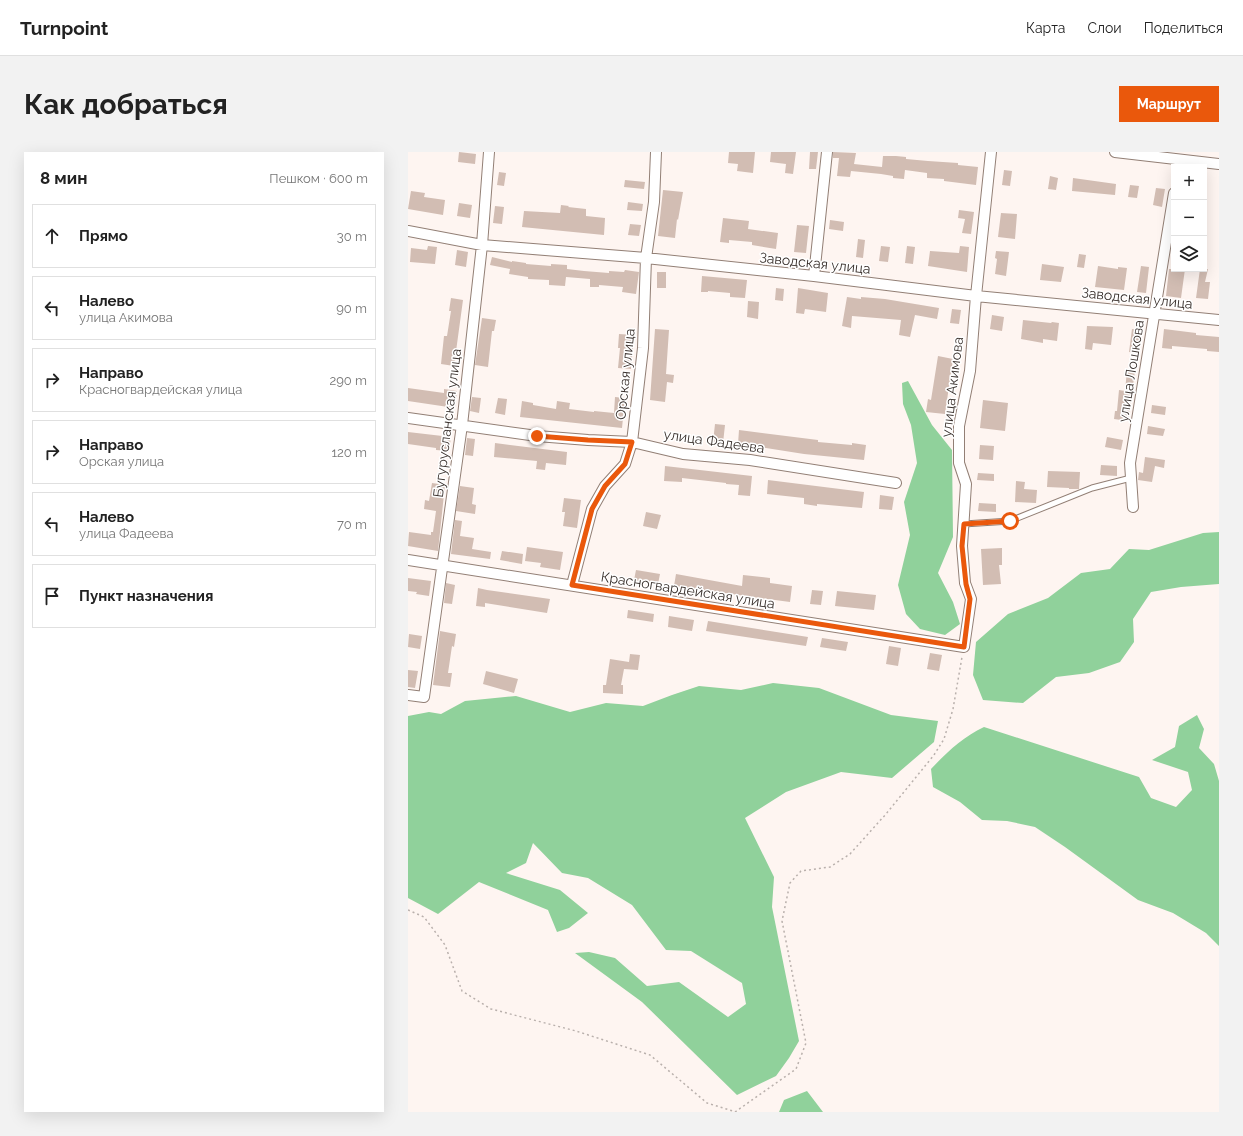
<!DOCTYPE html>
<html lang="ru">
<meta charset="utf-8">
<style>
:root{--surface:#fff;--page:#f2f2f2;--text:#222;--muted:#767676;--line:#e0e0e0;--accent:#ea580c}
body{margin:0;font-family:Raleway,sans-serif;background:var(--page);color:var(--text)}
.controls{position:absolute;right:12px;top:12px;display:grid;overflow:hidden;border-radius:0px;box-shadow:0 4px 16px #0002}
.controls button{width:36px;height:36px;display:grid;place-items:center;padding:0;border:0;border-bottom:1px solid var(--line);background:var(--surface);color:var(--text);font:20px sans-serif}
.stop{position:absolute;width:12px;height:12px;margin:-9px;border:3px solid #ea580c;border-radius:50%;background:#fff}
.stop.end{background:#ea580c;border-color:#fff;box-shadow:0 1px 4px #0008}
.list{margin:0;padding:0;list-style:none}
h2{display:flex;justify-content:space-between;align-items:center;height:52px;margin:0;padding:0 16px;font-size:17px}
h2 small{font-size:13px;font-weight:400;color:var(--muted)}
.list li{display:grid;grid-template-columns:26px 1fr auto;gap:12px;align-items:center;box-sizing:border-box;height:64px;margin:0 8px 8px;padding:0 8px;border:1px solid var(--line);border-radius:0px}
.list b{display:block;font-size:15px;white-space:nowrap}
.list p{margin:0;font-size:13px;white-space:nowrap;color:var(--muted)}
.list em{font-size:13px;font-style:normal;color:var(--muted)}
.icon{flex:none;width:22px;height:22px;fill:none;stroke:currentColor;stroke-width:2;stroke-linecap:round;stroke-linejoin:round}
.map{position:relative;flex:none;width:811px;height:960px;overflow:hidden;border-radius:0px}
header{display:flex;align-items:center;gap:24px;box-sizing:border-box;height:56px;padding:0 20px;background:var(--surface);border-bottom:1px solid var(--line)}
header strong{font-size:19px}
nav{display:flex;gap:22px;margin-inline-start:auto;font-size:14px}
.intro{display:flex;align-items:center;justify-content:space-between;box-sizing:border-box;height:96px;padding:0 24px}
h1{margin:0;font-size:28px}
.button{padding:10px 18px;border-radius:0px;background:var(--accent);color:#fff;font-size:14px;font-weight:700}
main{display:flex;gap:24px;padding:0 24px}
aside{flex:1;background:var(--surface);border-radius:0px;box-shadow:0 4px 16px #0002}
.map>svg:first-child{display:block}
.forest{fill:#90d19b}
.building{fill:#d2bdb3}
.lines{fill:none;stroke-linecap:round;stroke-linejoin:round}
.lane-casing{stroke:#927f75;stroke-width:7}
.street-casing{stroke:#927f75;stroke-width:12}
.path{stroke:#b9b0ac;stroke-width:1.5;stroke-dasharray:2 3;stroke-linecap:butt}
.lane{stroke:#fff;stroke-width:5}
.street{stroke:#fff;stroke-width:10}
.route{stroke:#ea580c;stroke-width:5}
.labels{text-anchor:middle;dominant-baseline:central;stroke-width:3;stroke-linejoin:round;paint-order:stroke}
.street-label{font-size:14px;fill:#39302c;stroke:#fff}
</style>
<header>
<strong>Turnpoint</strong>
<nav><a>Карта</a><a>Слои</a><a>Поделиться</a></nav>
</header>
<div class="intro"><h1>Как добраться</h1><a class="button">Маршрут</a></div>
<main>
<aside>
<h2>8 мин<small>Пешком · 600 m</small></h2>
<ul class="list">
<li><svg class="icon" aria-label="ahead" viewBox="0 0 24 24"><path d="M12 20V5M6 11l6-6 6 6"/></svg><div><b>Прямо</b></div><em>30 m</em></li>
<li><svg class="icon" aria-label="left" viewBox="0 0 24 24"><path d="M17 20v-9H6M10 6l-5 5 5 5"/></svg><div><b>Налево</b><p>улица Акимова</p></div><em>90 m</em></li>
<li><svg class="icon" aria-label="right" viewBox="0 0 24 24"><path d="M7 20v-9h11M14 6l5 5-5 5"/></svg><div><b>Направо</b><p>Красногвардейская улица</p></div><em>290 m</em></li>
<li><svg class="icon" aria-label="right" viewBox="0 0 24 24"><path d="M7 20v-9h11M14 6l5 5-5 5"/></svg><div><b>Направо</b><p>Орская улица</p></div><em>120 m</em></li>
<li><svg class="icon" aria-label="left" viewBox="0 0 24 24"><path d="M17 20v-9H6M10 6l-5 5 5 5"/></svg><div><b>Налево</b><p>улица Фадеева</p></div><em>70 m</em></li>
<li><svg class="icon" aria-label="arrive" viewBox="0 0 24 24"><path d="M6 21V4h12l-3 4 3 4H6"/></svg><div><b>Пункт назначения</b></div></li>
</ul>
</aside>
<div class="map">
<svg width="811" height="960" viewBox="0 0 811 960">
<rect width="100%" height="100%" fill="#fef5f1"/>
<path class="forest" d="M500 229 524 273 544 298 545 385 530 421 545 450 552 472 537 483 512 477 498 462 490 433 502 383 496 350 509 311 503 273 495 252 494 231Z
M811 380V432L773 435 743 440 725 467 726 490 712 510 681 521 648 525 615 551 575 548 565 523 568 490 600 462 640 446 673 421 702 417 721 397 741 398 795 381Z
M365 531 411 536 483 563 530 569 526 590 484 626 433 620 378 640 337 666 366 725 364 755 391 889 381 906 368 924 329 943 234 850 167 801 181 800 207 806 239 834 271 830 320 865 338 852 334 831 283 799 258 798 224 753 180 726 154 721 125 691 118 711 98 721 152 738 180 761 161 776 149 780 140 758 71 730 30 762 0 746V564L21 560 33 562 57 549 108 544 162 560 198 551 235 554 264 543 291 534 333 538Z
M789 563 796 577 791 596 806 612 811 629V794L798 781 765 761 730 748 657 695 627 675 599 669 574 668 552 650 525 635 523 617C539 600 555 585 576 575L731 625 743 646 768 655 784 638 780 620 744 608 767 595 771 574Z
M399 939 415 960H371L376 948Z"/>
<path class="building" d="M51 0 68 2 67 12 50 10Z
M321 0H347L345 21 329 19 330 12 320 11Z
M363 0H388L385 22 377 21 378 12 362 10Z
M402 0H410L408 17H401Z
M425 0 448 1 446 12 474 15 475 4H488L498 5V7L520 9 550 11V13L570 15 568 33 536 29V27L519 26V21L497 18 496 27 485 26V24L473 22 443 19 442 25 429 24 431 6H425Z
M596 18 604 19 602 34 594 33Z
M91 20 98 21 96 34 89 33Z
M642 24 650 26 648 38 640 37Z
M665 26 708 32 707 43 664 39Z
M217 28 237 30 236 37 216 35Z
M722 33 731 34 729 46 720 45Z
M748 36 757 37 754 55 745 53Z
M255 38 275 40 270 68 269 67 267 86 250 84Z
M3 39 17 41 16 45 37 48 35 63 0 57Z
M220 50 235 52 234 59 219 58Z
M51 51 64 53 62 66 49 64Z
M153 53 161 54 160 55 178 57V64L197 66 196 83 114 75 116 59 152 61Z
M87 54 96 55 94 72 85 71Z
M551 58 566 60 563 82 554 81 557 67 550 66Z
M593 61 609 62 607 87 590 85Z
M315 66 341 69 340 77 370 81 368 97 344 93V90L321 88V91L312 90Z
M422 68 436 70 435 79 421 77Z
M222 72 233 73 231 84 220 83Z
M389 73 401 74 398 101 386 100Z
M450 87 457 88 455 106 448 105Z
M20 94 29 95 27 112 2 110 3 96 19 98Z
M473 94 482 95 480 110 471 109Z
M499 94 507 95 505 112 497 111Z
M552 94 561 95 559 120 520 114 522 99 551 101Z
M49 98 60 100 58 115 47 113Z
M588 99 601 100 598 124 587 122 589 107 587 106Z
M671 102 678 103 676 116 669 115Z
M84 105 104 110V109L118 111V112L143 114V112L159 113V117L176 119 201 121V119L216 120 217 118 231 120 228 142 214 140 215 135 191 133V135H182V127L158 125 157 134 141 133V128L120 127V125L101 122 102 117 82 113Z
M634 112 656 115 653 130 632 128Z
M690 114 710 117V115L719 116 716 138 687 135Z
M733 114 741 115 738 141 729 140Z
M761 117H777L773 146 758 144Z
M792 117H800L797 130H802L800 147 788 146Z
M249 120H258V136H249Z
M294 124 339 128 337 146 322 145V141L300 139V140H293Z
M368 136 376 137 375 149 367 148Z
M390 136 420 141 418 160 397 157 396 162 388 161Z
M439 145 453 147V145L477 147 531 156 529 167 507 163 502 185 491 183 493 168 444 164 443 176 434 174Z
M43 146 55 148 46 214 33 212 36 184H39L43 159H41Z
M340 149 351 150 350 167 339 165Z
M544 157 553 158 551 172 542 171Z
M584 163 596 165 594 179 582 177Z
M74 166 88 168 86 179H84L80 215 67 213Z
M615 168 643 171 644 170 651 171 649 189 635 187V191L613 187Z
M679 174 705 175 703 193 685 191 684 198 677 197Z
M247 177 261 178 258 222 266 223 265 231 259 230 257 250 242 248Z
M724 177 732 178 730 201 721 200Z
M756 177 788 181V183L811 185V200L799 199V197L764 194V197L754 196Z
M211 182 226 183 223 217 210 216 212 196H210Z
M530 204 545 207 537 262 518 260 520 247 523 248Z
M719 218 727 219 720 269 706 267 707 259H709L711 238 717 239Z
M0 236 36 241V237L49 239 47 256 0 249Z
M64 245 73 246 71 261 62 259Z
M207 245 217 246 214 276 112 265 114 249 125 251V253L148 257 149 249 162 251 161 257 186 260V259L206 261Z
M90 246 99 247 97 263 87 261Z
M575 248 600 251 597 279 572 276Z
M744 253 758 255 757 263 743 261Z
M307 272 317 273 315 291 305 290Z
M740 274 757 277 755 284 739 282Z
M331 278 410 288V290L444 293V291L458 293 456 308 396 302 358 296 330 292Z
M0 280 43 285 41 299 28 298V296L0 292Z
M699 285 715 288 713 298 697 295Z
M59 286 67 287 65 304 57 303Z
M87 291 159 300 158 313 138 311 137 318 128 317 129 309 86 305Z
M572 293 586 294 585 308 571 307Z
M737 305 757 308 756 316 747 314 744 330 730 328 731 320 735 321Z
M693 313 709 314V324L692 323Z
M257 314 344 324 342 344 330 343 331 333 318 332V331L274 326V330L256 329Z
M640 319 672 320 671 337H661V336L639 335Z
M570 321 586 322V329L569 328Z
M360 328 456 340 454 356 409 352V354L396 352V346L359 342Z
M608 329 617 330 616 337 629 338 628 351 607 350Z
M24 331 37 333 30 399 0 394 1 380 23 383V380H25L28 359 16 357 17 348 21 349Z
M52 334 66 336 64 352 68 353 67 362 48 359Z
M472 343 486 345 484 358 471 357Z
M156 346 173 348 169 376 155 374 157 360H154Z
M571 351 588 352V360L570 359Z
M238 360 253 363 249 377 235 374Z
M47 368 54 369 52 384 66 386 64 397 83 400 82 407 43 402Z
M119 395 155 400 152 418 132 415 133 411 117 409Z
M594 396V413H591L593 432 575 433 573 397Z
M94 399 115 402 114 412 92 408Z
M228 418 252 422 250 432 226 428Z
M268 422 334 434 335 423 362 426V431L384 434 382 450 266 434Z
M0 426 23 429 21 444 8 442 9 440 0 439Z
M38 431 47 433 44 452 36 451Z
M70 436 79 438 142 447 139 461 77 451V455L68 454Z
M404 438 415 439 413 453 402 452Z
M429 439 468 443 466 458 427 454Z
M220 458 246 462 245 470 219 466Z
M261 464 286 468 284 479 260 475Z
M300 469 400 485 398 494 298 479Z
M32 479 48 482 46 495 44 494 40 521H44L42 535 25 533Z
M1 482 14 484 12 497 0 495Z
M414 486 440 490 438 499 412 495Z
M481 494 493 496 490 514 478 512Z
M522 501 534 503 531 519 519 517Z
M222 502 232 503 230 518 216 517 213 533H215V542L195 541V533H198L202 507 221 510Z
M0 518 10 519 7 536 0 535Z
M78 519 110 527 106 541 75 532Z"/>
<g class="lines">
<defs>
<path id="lane" d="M556 372 602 369 684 336 723 326"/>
<path id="street" d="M707 0 811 12
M0 79 74 93 238 106 406 124 568 144 811 168
M406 124 419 0
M0 266 129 284 180 288 224 290 275 302 342 308 488 331
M725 355 722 311 766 41
M0 408 556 495 563 447 557 431 554 394 558 332 551 311V274L562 219 568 144 583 0
M164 433 184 357 197 334 217 312 224 290 235 196 238 106 246 50 248 0
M0 543 16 545 54 273 74 93 81 0"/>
</defs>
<use href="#lane" class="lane-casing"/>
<use href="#street" class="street-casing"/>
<path class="path" d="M0 758 16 765 37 793 54 839 83 857 168 879 242 903 299 951 328 960
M327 960 388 917 398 891 374 769 382 731 393 719 422 715 442 702 478 662 526 603 536 587 545 557 554 505"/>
<use href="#lane" class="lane"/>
<use href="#street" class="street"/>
</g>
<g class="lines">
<path class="route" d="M129 284 180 288 224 290 217 312 197 334 184 357 164 433 556 495 562 447 558 432 554 394 556 372 602 369"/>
</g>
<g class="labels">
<g class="street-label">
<text transform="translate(407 111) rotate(6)">Заводская улица</text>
<text transform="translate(729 146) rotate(6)">Заводская улица</text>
<text transform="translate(723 219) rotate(-81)">улица Лошкова</text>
<text transform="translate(217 222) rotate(-84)">Орская улица</text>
<text transform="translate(544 235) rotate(-83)">улица Акимова</text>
<text transform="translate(39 271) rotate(-83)">Бугурусланская улица</text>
<text transform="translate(306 289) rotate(8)">улица Фадеева</text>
<text transform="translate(280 438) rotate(9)">Красногвардейская улица</text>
</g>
</g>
</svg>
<div class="controls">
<button>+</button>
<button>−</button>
<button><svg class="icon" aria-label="layers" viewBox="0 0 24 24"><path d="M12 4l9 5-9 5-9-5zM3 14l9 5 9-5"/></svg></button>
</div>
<div class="stop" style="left:602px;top:369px"></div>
<div class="stop end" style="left:129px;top:284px"></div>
</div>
</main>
